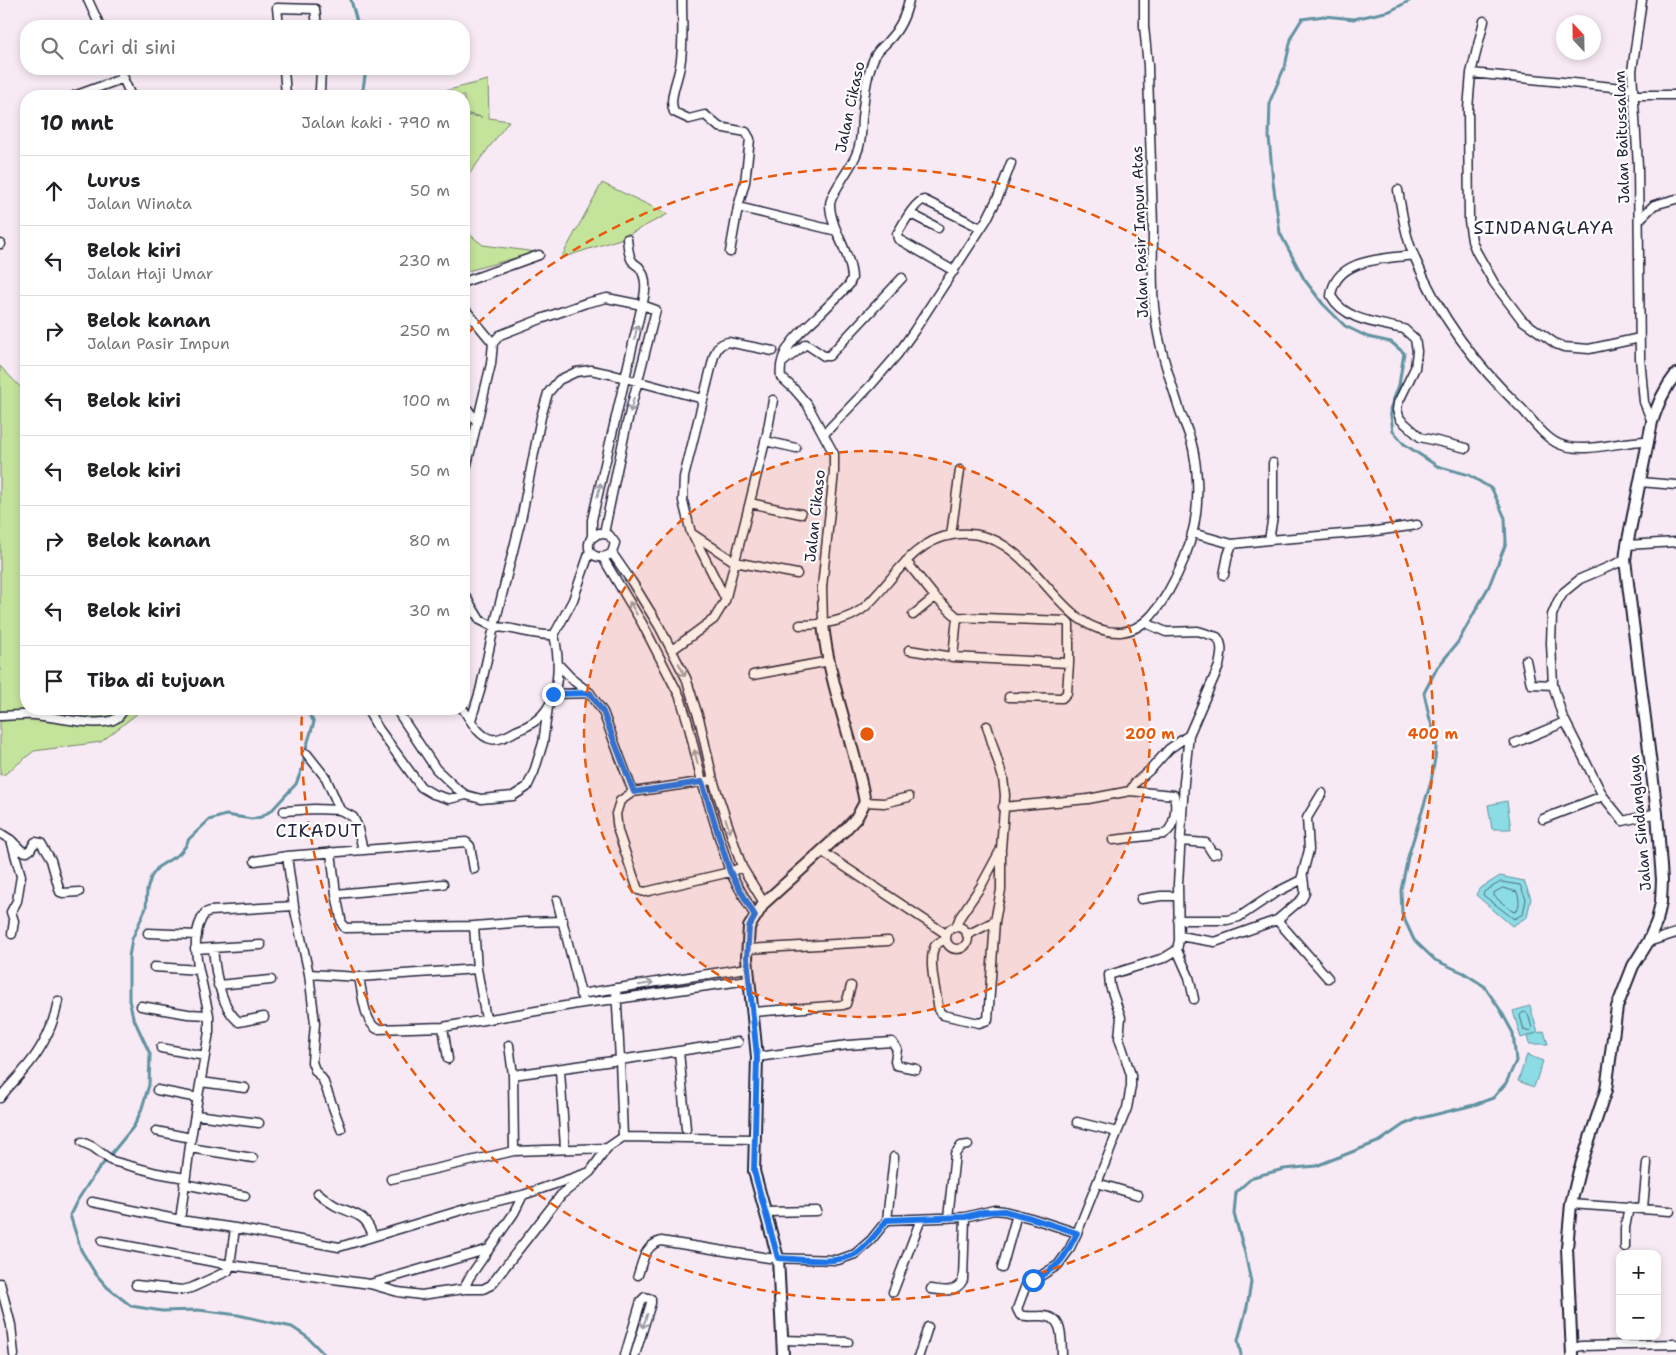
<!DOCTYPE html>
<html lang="id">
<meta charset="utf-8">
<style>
:root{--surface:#fff;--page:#f2f2f2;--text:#202124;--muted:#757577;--line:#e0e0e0}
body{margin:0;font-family:"Shantell Sans",sans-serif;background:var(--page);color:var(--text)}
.controls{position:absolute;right:15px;bottom:15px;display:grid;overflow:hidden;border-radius:10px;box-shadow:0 2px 8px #0003}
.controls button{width:45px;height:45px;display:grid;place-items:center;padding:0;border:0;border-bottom:1px solid var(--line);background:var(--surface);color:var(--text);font:25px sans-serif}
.compass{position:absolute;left:1556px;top:15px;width:45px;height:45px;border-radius:50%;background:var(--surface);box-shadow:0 2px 8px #0003;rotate:338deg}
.stop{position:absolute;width:15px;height:15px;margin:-11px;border:4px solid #1a73e8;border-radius:50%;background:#fff}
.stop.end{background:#1a73e8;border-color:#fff;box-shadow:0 1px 5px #0008}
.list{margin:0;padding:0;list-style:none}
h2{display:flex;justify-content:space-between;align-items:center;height:65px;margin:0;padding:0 20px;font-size:21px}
h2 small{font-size:16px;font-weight:400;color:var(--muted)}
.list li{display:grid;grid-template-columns:32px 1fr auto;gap:15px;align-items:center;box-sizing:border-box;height:70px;padding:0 20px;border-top:1px solid var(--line)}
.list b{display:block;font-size:19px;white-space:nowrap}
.list p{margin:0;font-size:16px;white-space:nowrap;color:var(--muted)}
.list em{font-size:16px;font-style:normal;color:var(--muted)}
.icon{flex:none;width:28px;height:28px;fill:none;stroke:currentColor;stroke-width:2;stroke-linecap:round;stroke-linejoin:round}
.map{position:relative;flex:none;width:1676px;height:1355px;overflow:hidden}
.search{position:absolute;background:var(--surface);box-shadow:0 2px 8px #0003;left:20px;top:20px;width:450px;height:55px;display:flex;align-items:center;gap:12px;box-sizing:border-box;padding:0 18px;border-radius:20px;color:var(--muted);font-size:19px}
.panel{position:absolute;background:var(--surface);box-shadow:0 2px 8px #0003;left:20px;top:90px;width:450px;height:625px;border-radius:20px}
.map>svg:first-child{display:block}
.green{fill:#c4e39b;stroke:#73826b}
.water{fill:#8bdce5;stroke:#6192a1}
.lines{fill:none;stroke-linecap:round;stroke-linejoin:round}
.shore{stroke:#4c6c7f;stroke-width:1}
.stream{stroke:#6192a1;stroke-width:3}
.minor-casing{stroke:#22223b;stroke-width:11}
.tertiary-casing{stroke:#22223b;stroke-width:14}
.minor{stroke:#fff;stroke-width:8}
.tertiary{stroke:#fff;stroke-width:10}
.oneway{stroke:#9c9ca7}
.route{stroke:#1a73e8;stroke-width:6}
.ring{fill:none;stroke:#e8590c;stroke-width:2.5;stroke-dasharray:9 6}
.labels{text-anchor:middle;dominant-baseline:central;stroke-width:4.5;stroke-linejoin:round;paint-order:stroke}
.street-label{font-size:15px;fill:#22223b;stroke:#fff}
.quarter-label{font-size:18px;letter-spacing:1px;fill:#22223b;stroke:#fff}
.centre{fill:#e8590c;stroke:#fff;stroke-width:2.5}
.ring-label{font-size:15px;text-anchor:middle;font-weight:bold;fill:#e8590c;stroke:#fff;stroke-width:4.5;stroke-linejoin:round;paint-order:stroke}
</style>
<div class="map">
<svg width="1676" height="1355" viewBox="0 0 1676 1355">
<rect width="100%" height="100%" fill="#f8eaf4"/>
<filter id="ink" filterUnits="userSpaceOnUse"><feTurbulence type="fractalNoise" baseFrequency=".02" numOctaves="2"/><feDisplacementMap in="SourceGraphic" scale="10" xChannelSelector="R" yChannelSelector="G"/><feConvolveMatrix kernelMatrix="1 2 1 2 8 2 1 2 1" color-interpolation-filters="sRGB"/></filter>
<g filter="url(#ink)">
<path class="green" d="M488 80 489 118 509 121 464 181V115L482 117 464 113V96H425Z
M602 183 668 214 620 239 561 258Z
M464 230 483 245 537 252 464 272Z
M0 366 26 393V709H143L101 742 34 751 5 774 0 775Z"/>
<path class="water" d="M1507 801 1511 829H1492L1488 805Z
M1500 876 1524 881 1531 898 1527 917 1512 926 1476 895 1479 889Z
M1530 1006 1538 1033 1544 1031 1548 1044H1529L1527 1037 1536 1033 1521 1038 1513 1011Z
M1527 1055 1543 1061 1534 1087 1518 1081Z"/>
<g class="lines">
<path class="shore" d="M1501 882 1520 885 1526 899 1523 914 1514 919 1483 895 1484 892Z
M1503 888 1517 892C1519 898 1521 907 1515 912L1512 911 1494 896V893Z
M1525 1012 1528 1014 1532 1028 1530 1032 1524 1030 1520 1016 1521 1014Z"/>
<path class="stream" d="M351 0 358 26
M362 96 366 69
M306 709 314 722 306 748 303 766 296 784 272 810 261 817 252 819 226 815 209 820 189 839 185 847 179 854 158 867 151 877 147 890 146 908 132 939 129 957V1000L133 1017 150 1054 149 1085 141 1111 134 1126 94 1175 77 1201 70 1215 81 1250 95 1273 107 1287 131 1306 162 1311 198 1310 238 1315 292 1327 307 1337 325 1355
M1241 1355 1238 1340 1247 1307 1251 1282 1245 1253 1234 1214 1236 1192 1253 1177 1284 1169 1316 1166 1380 1141 1403 1125 1417 1119 1474 1105 1493 1098 1506 1083 1516 1061 1513 1033 1501 1011 1484 986 1464 973 1435 960 1414 940 1402 914 1401 890 1408 857 1431 782 1435 758 1437 738 1430 720 1424 693 1437 668 1458 642 1489 586 1506 543 1505 518 1492 489 1469 475 1437 466 1404 444 1393 431 1390 409 1399 385 1404 353 1391 342 1368 337 1345 326 1323 304 1304 279 1280 233 1273 182 1269 137 1270 101 1285 66 1292 35 1302 19 1324 16 1354 19 1390 11 1411 0"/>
<defs>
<path id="minor" d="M88 0 100 26
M682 0C682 22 684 45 680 66 678 80 668 99 674 112L689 119 705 115 719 127 746 132 750 139 745 182 738 207 837 231
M1642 0 1632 71 1638 166 1640 358 1644 402 1652 422
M1484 21 1471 73 1468 109 1469 221 1472 241 1476 251 1494 283 1522 320 1556 344 1564 347 1589 349 1640 338
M279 26 277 8 315 9 317 26
M119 69 131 96
M284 69 286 96
M1471 73 1633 89
M1634 95H1676
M74 96 124 78
M318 96 320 90 321 69
M1398 190C1402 212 1405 235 1414 256 1440 318 1475 364 1523 410 1533 421 1545 438 1559 444 1585 455 1621 440 1649 441
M911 214 938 228
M1639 220 1654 205 1676 199
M0 244H1
M730 252 738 207
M1414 255C1384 259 1335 258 1331 296 1345 321 1379 323 1404 329L1415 339 1417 351 1415 368 1398 403 1397 410 1400 419 1420 437 1466 448
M954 271 898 239 897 234C902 226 915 201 924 200L981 228
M464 282 539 255
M464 308 493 343
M773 351 728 342C719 344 717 348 714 356L684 477 683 501 691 533 735 562 797 574
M783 362 806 344 824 356H829L902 278
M464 404 477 422
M824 434 871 385 897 355 914 331 987 219 999 195 1011 163
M765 441 796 448
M464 477 491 364 493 343 500 335 541 319 586 303 607 298 642 305C646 292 648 278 639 267 637 265 634 264 633 262 628 257 628 245 627 239
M1640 482 1676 485
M750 503 801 514
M1192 533 1232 544 1269 540 1273 516V463
M693 535 725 598
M951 535 960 470
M592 538 599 533 609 535 615 543 612 553C603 560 587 558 589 544 589 541 591 539 592 536 592 531 592 525 592 520L642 305 656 310 626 427 604 533
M1269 540 1369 532 1417 525
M1627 545 1676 542
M590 551 573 600 554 635C534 636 514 627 494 627L522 515 541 417 548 393 559 380 576 372 591 370 610 374 703 399
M612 553 632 582 659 626 686 678 700 722 713 780 742 867 764 903
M603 558 642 623 680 697 688 723 702 782 730 872 755 916
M1625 560 1580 579 1564 592 1558 601 1552 615 1551 643 1553 685 1562 715 1603 796 1623 821 1657 813
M906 561 935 597 957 617 953 657 1069 663V624L1066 621 957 617
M1224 575 1228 555 1232 544
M464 594 480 620 494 627 480 691 471 720
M913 615 935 597
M823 624 822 587 834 472V454L807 404 794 389 781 377C777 349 803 330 821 313 830 304 839 295 849 285L852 278C851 253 831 230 830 205 830 194 851 168 856 155 862 143 861 130 862 118 864 98 866 76 874 58 877 50 883 47 888 41 899 30 906 14 909 0
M800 625C821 625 850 621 866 606 893 581 912 541 952 535 1034 521 1051 636 1121 632 1144 630 1157 610 1168 592 1194 547 1203 505 1194 454 1192 439 1185 425 1180 411 1170 379 1159 348 1155 315 1151 287 1153 258 1153 230 1152 176 1149 121 1148 66L1144 26V0
M672 650 714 619 725 601 767 434 773 400
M909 650 953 657
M1526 660 1531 684 1553 685
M558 664 574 681 590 693 603 712 633 792 713 780
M753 675 830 661
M553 694 590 693
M1009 697 1062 698 1067 693 1069 663
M367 709 378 728 421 787 433 794 449 799 466 795
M396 709 436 769 456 788 466 795 481 799 513 796 527 787 534 772 543 743 548 707
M463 709C470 719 478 736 491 739 499 741 509 735 516 731 524 728 532 724 539 718 561 699 560 660 554 635
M0 716C12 716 24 714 35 715 56 717 94 727 113 720 118 718 122 713 124 709
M1515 743 1565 722
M307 754 326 778 340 810 353 817 357 825 363 850
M1130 791 1135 783 1152 768 1169 749 1189 735
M633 792 620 801 616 814 618 831 638 890 645 892 730 872 742 867
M865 802 884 803 909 797
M1003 807 1088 799 1130 791 1174 795C1177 807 1175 828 1164 834L1113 840
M284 811 314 809 340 810
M1543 819 1603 796
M0 833 11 840 21 876 17 901 11 912 14 921 12 934
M11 840 22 851 27 852 30 850 35 842 41 843 51 860 60 892 63 893 79 892
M1181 841 1206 843 1213 854 1217 853
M821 851 946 934
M331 852 336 894 342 924 345 928 474 926 477 969 486 1019
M255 861 287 856
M474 869 470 846 466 842 287 856 294 906 309 974 359 977 477 969
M336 894 443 884
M1141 899 1161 896H1178
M557 900 582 998
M1178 920H1227L1239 917 1275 893 1301 880 1309 850 1307 818 1322 793
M1277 920 1328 978
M474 926 525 922 563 921
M946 938a11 11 0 1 1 22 0a11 11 0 1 1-22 0Z
M956 927 960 917 981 886 1001 849 1005 795 1003 778 987 726
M148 933 197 935
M967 935 995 921 1001 890V852
M1179 936 1215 942 1277 920 1302 899 1305 893 1303 877
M946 939C942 941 938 942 935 946 927 960 937 995 939 1011L943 1015 979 1023 988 1020 995 921
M1648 942 1676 933
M213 948C215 971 220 1007 239 1022L264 1017
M195 949 261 945
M747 949 888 941
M1177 950 1189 977 1194 999
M154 967 199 970 209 1015V1032L191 1138 180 1220 235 1228 339 1247 472 1207 523 1195 590 1172
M199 970C195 951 193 930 205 913L210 911 294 906
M309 974 315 1023 312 1062 315 1070 323 1080 341 1129
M359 977C362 991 364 1022 377 1029L443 1027 583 1003 617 999 748 980
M218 985 271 980
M616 988 620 1060 738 1042
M580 994 747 968
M141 1006 188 1014 209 1015
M753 1012 843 1005 846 1004 851 986
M443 1027 448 1059
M509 1045 513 1075 514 1151
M161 1048 205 1056
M679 1051 686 1129
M757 1057 848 1045 892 1042 897 1049 895 1061 896 1065 916 1069
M560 1070 565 1148
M513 1075 620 1060 623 1137
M201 1082 245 1088
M157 1090 198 1098
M0 1098C7 1088 15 1081 23 1071 41 1051 53 1028 58 1001
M196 1115 259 1123
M1077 1122 1117 1132
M156 1131 191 1138
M623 1137 754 1139
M82 1142 93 1147 112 1161 157 1173 185 1178
M190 1148 253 1158
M391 1179 514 1151 607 1148
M1097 1183 1138 1195
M184 1184 245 1196
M318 1193C324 1198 331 1204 338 1207 356 1215 366 1214 373 1236
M92 1202 180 1220
M1571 1204 1670 1211
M1643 1208 1647 1163
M765 1212 817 1211
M948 1218 955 1154 961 1146 968 1145
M887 1220 894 1157
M102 1241 230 1265 235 1228
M1625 1247V1228L1629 1207
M1002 1268 1017 1214
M638 1275C643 1261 644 1246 661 1241L769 1258 838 1260 855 1254 871 1240 887 1220 965 1217 994 1210 1004 1211 1031 1218 1077 1233
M0 1283 11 1325 14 1355
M370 1284 398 1292 421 1295 464 1289H483L491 1285 561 1195 590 1172 607 1148 623 1137
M136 1285 182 1290 191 1288 228 1271 230 1265 370 1284 489 1249 514 1213 523 1195
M464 1289 469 1278 489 1249
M931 1289C944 1291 956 1293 963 1280L965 1217
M893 1292 921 1219
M783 1340 848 1342
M1571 1349 1581 1346 1676 1344
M625 1355 641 1301 645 1297 651 1299V1303L635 1355
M919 1355 928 1327
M1062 1355C1061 1337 1064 1315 1040 1316 1033 1316 1026 1317 1020 1315L1017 1309 1026 1285 1058 1265 1069 1250 1077 1233 1127 1108 1131 1086V1075L1119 1038 1121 1017 1110 986 1109 975 1164 958 1177 950 1179 940 1178 884 1184 782 1189 735 1219 666C1221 655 1224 646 1217 637L1198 631 1166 632 1146 623"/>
<path id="tertiary" d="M783 1355 778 1258 754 1171 757 1057 747 958 749 927 764 903 844 831 857 817 865 802C854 742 829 685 823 624
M1572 1355 1567 1248 1571 1204 1579 1171 1606 1090 1617 1007 1633 966 1648 942 1657 921 1661 902 1662 880 1657 813 1625 560 1627 545 1652 422C1658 404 1664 389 1676 374"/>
</defs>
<use href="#minor" class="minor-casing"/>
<use href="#tertiary" class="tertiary-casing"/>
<use href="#minor" class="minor"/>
<use href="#tertiary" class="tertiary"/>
</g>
<defs><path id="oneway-shaft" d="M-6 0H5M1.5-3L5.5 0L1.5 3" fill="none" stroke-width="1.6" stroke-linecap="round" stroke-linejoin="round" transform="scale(1.25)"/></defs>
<g class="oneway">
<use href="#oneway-shaft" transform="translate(636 332) rotate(-78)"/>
<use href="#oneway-shaft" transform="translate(632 405) rotate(105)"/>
<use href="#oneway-shaft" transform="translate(599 490) rotate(-77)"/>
<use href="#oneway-shaft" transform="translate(633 608) rotate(-120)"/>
<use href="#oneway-shaft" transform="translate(682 670) rotate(64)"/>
<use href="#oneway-shaft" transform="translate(696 757) rotate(-103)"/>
<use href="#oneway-shaft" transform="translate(728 826) rotate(71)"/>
<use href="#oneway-shaft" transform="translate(646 984) rotate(-9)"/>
<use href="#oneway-shaft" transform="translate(645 1321) rotate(109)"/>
</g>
</g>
<g class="lines" filter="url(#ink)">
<path class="route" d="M553 694 590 693 603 712 634 792 702 782 730 872 755 916 749 927 747 958 757 1057 754 1171 778 1258C801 1259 836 1265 855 1254 868 1246 878 1231 887 1220L965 1217 984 1212 1004 1211 1031 1218 1077 1233C1063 1261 1060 1266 1033 1280"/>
</g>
<circle cx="867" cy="734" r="283" fill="#e8590c" fill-opacity=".12"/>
<g class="ring">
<circle cx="867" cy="734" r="283"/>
<path d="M467 334A566 566 0 1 1 302 709"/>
</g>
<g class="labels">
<g class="street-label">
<text transform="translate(850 107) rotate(-78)">Jalan Cikaso</text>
<text transform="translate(1622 137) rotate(-92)">Jalan Baitussalam</text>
<text transform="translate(1140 232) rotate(-92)">Jalan Pasir Impun Atas</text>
<text transform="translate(815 516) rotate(-84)">Jalan Cikaso</text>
<text transform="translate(1640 823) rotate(-95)">Jalan Sindanglaya</text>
</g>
<g class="quarter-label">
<text x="1544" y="228">SINDANGLAYA</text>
<text x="319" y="831">CIKADUT</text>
</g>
</g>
<circle cx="867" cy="734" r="8" class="centre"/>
<g class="ring-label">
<text x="1150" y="739">200 m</text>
<text x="1433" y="739">400 m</text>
</g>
</svg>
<div class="controls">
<button>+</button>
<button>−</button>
</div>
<svg class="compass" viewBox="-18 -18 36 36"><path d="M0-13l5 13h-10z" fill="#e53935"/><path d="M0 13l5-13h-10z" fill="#757577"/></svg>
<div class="stop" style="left:1033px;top:1280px"></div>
<div class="stop end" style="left:553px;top:694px"></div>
<div class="search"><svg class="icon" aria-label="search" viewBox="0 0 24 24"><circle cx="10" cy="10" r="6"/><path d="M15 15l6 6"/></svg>Cari di sini</div>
<section class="panel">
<h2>10 mnt<small>Jalan kaki · 790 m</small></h2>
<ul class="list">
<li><svg class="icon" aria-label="ahead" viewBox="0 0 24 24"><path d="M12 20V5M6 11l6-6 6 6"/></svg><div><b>Lurus</b><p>Jalan Winata</p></div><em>50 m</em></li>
<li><svg class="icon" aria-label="left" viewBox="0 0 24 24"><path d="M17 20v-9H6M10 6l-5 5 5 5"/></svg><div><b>Belok kiri</b><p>Jalan Haji Umar</p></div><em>230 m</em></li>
<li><svg class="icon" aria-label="right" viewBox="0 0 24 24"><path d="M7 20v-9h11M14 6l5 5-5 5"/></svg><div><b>Belok kanan</b><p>Jalan Pasir Impun</p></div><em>250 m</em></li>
<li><svg class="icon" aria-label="left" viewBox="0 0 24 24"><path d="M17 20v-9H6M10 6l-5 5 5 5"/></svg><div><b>Belok kiri</b></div><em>100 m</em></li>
<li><svg class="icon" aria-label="left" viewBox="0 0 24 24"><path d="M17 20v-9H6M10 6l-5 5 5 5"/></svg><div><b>Belok kiri</b></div><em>50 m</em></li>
<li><svg class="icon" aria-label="right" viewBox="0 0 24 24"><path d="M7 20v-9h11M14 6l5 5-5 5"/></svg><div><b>Belok kanan</b></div><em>80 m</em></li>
<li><svg class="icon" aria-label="left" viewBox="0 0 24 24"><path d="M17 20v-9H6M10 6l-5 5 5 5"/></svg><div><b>Belok kiri</b></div><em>30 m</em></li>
<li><svg class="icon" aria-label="arrive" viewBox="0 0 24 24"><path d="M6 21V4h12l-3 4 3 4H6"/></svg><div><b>Tiba di tujuan</b></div></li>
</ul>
</section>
</div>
